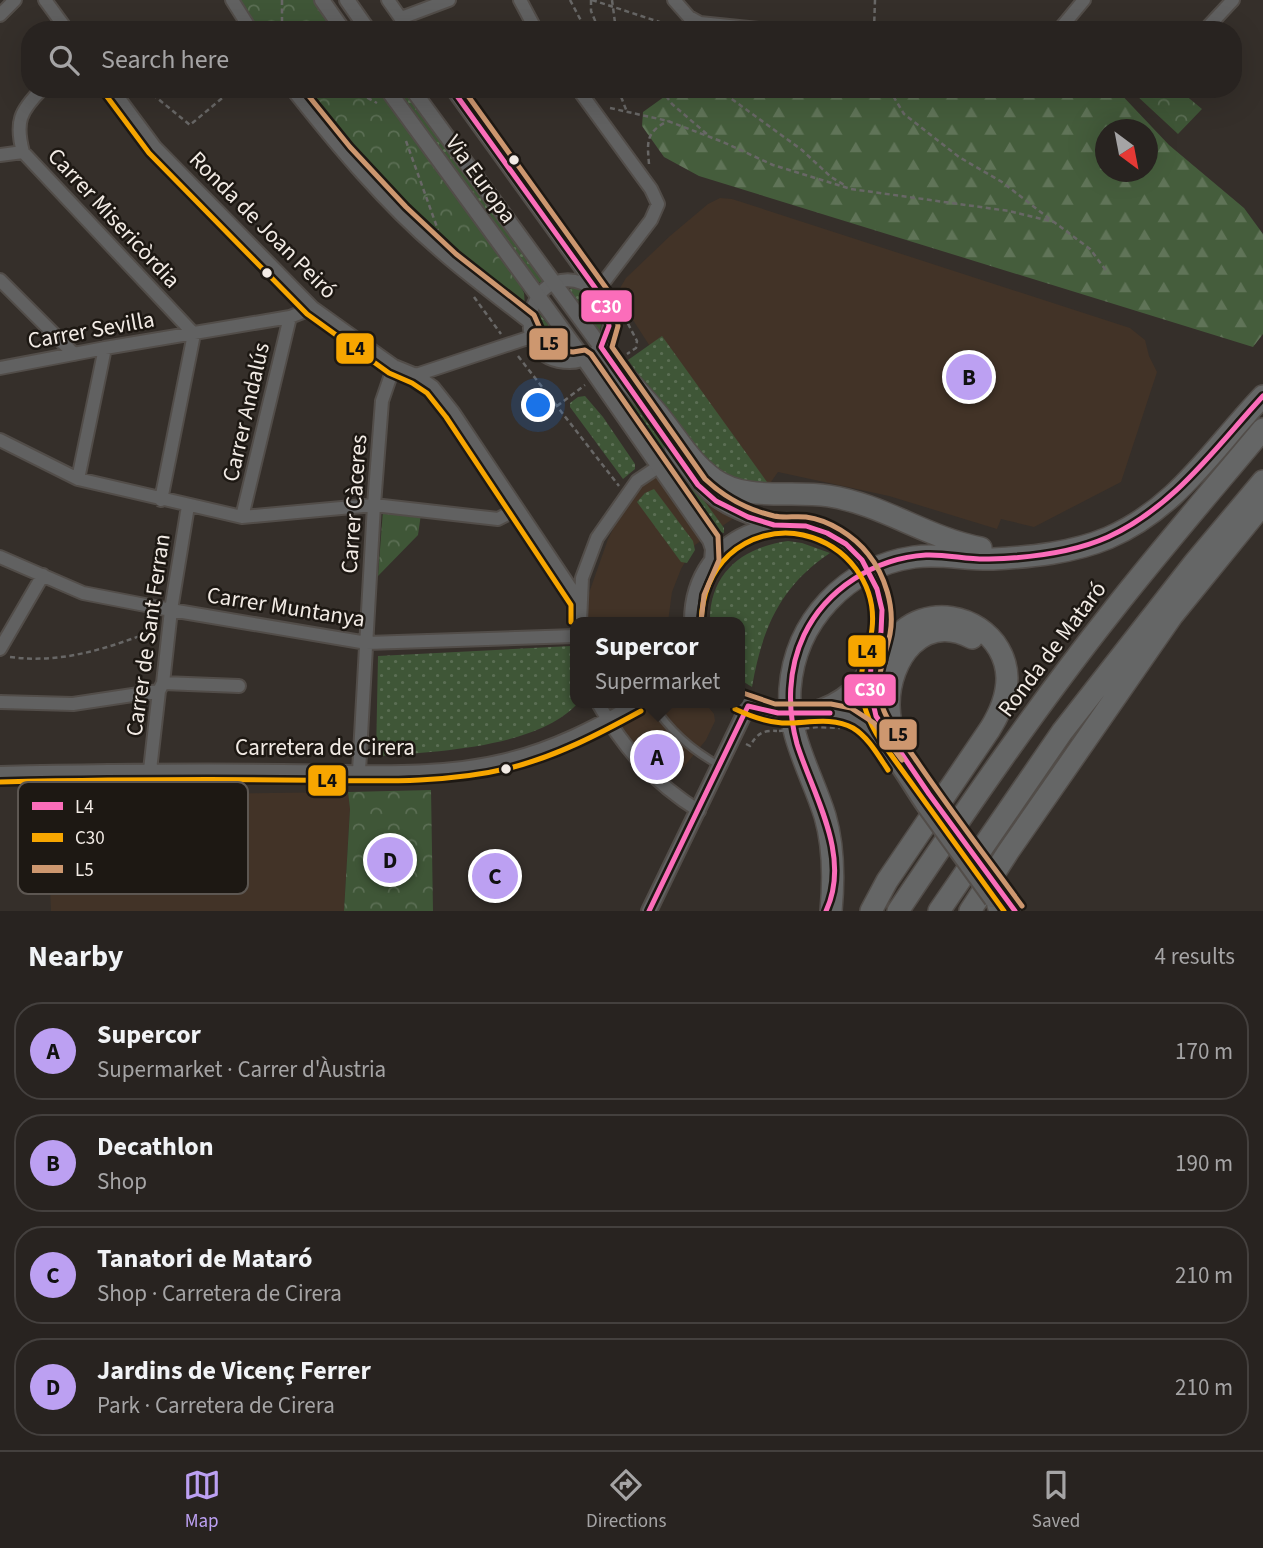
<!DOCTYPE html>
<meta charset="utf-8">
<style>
:root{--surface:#282320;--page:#302b29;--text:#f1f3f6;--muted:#a5a4a5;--line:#44403e;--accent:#bca0f2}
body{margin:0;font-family:"Source Sans 3",sans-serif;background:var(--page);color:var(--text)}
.compass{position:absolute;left:1095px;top:119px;width:63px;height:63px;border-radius:50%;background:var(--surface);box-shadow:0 7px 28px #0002;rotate:148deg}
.you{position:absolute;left:539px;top:406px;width:24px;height:24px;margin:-18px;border:5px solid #fff;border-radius:50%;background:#1a73e8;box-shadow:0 0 0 10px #1a73e833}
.badge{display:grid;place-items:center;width:46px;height:46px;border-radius:50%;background:var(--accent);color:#111;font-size:23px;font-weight:700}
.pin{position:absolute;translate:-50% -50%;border:4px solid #fff;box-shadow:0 2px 7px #0006}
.popup{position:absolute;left:570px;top:617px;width:175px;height:91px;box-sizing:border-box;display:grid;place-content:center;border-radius:14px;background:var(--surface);filter:drop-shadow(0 2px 5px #0005);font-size:23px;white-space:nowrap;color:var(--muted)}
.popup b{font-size:26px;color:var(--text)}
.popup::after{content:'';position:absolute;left:50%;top:100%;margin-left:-14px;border:14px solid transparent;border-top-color:var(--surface)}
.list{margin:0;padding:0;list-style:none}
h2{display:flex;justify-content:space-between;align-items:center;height:91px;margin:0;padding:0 28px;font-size:30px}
h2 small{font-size:23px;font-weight:400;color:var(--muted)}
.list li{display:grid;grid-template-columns:46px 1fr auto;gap:21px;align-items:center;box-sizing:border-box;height:98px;margin:0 14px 14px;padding:0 14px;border:2px solid var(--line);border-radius:28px}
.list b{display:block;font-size:26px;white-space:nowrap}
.list p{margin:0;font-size:23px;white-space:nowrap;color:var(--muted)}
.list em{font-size:23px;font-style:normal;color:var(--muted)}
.icon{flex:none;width:38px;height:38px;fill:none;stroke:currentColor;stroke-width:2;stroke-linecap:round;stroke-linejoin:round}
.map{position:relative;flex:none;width:1263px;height:911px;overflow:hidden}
.search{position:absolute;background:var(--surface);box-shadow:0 7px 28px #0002;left:21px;right:21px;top:21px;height:77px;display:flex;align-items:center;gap:18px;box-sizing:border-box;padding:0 24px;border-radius:28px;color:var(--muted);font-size:26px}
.sheet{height:539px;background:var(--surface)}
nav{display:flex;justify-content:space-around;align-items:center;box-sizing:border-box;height:98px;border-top:2px solid var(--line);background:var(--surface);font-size:19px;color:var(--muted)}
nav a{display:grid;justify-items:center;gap:4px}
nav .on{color:var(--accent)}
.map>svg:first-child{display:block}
.built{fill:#423327}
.grass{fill:url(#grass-dots)}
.forest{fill:url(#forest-firs);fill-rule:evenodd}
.park{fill:url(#park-crowns)}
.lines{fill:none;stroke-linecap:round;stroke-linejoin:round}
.service-casing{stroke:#524d49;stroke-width:10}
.minor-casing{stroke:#524d49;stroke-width:16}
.tertiary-casing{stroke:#524d49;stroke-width:18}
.motorway-casing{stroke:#524d49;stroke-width:24}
.path{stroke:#686766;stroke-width:2.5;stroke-dasharray:5 3.5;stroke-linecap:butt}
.service{stroke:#616161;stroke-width:6}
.minor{stroke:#616161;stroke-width:12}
.tertiary{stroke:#616161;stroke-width:14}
.motorway{stroke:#656666;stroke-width:21}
.tertiary-bridge-casing{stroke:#524d49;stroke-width:18;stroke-linecap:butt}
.path-bridge{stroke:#686766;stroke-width:2.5;stroke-dasharray:5 3.5;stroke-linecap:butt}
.tertiary-bridge{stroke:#616161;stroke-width:14}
.bus-1-casing{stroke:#1d1813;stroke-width:10}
.bus-2-casing{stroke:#1d1813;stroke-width:10}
.bus-3-casing{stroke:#1d1813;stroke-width:10}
.bus-1{stroke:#fb6dba;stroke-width:5}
.bus-2{stroke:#f7a600;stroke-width:5}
.bus-3{stroke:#cd976f;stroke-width:5}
.bus-dot{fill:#f2ebe5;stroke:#1d1813;stroke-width:2.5}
.labels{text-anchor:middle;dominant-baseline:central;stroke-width:5;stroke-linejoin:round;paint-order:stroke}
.street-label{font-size:23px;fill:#f2ebe5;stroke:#1d1813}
.key{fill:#1d1813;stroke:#5d5752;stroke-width:2}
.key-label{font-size:19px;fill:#f2ebe5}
.line-badge{stroke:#1d1813;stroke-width:2.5}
.badge-label{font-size:19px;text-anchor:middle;font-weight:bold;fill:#fff}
.pale-badge-label{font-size:19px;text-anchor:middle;font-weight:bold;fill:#111}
</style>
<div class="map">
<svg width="1263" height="911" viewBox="0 0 1263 911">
<defs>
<pattern id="grass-dots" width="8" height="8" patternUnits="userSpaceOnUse" patternTransform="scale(1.75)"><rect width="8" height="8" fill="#3f5637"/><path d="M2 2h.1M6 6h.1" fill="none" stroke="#5b6e54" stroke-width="1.8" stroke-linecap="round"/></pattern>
<pattern id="forest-firs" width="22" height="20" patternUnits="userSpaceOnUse" patternTransform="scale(1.75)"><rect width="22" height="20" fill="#455d3c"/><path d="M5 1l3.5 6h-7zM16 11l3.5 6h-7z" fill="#607458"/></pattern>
<pattern id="park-crowns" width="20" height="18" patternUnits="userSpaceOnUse" patternTransform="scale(1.75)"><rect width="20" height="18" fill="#3f5637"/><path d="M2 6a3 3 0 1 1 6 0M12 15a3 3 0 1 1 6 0" fill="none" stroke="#5b6e54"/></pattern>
</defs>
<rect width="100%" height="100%" fill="#352f2a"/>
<path class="built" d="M720 198 732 199 1130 328 1145 340 1149 356 1157 372 1121 482 1034 527 1001 519 997 529 889 496 778 472 757 502 695 545 681 569 672 592 668 622H585L589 593 608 539 637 481 706 433 622 303 619 295 620 288 626 278 670 236 708 204Z
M606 703H705L714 714 715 721 706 740 673 780 645 756 632 743 616 721Z
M348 792 350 808 344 911H51L49 860 36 861V796Z"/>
<path class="grass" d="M396 89H402L539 274 543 280 541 283 536 281Z
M571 288C593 290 605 310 600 331L599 332 569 291Z
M538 312 570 352 568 354C547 350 532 334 538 312Z
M662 336 772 489 748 488 702 461 628 360Z
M598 358 602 360 724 528V533L719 532 595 362Z
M585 396 603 417 635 464V469L623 479 570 407V403L578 397Z
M654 489 693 541 695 550 687 563 681 562 637 502 645 493Z
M788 541 802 543 830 553C779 587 762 630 752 687L739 679V622H710C709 573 743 547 788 541Z
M571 646 575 648V703H578C538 748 433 752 376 756L378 656Z"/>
<path class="forest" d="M675 89H1116L1169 145 1244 208 1263 234V334L1253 347 699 176 664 157 642 126 643 112ZM1106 130H1148V172H1106Z"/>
<path class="park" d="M240 0H314L336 30H259Z
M301 89H380L519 283 524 293 525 306H521L512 300C435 235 363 169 301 89Z
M1137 89H1178L1202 109 1178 134 1136 95Z
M383 510 421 514 418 535 378 576Z
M431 790 433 911H344L350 809 348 792Z"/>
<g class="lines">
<defs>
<path id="service" d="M652 703C669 730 691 750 719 765"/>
<path id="minor" d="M45 0 67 30
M232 0 251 30
M388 0 409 30
M520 0 536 30
M674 0 689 17 700 23 768 30
M0 15 15 0
M401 18 449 0
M1059 30 1084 0
M1205 30 1233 0
M42 89C20 111 15 122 23 152L194 334 161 500
M112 89 155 147 313 308 394 366 416 375 433 387 453 412 580 602
M292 89C337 146 384 203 440 251 468 276 499 298 528 321
M452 89 606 303C610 316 612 328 605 340 598 353 584 362 570 362 499 362 531 245 597 291
M578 89 651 189 658 204 651 220 597 291
M0 155 23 152
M0 280 74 354
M0 368 105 348 290 317 313 308
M416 375 531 337
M0 440 78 479 242 517 374 505 498 519 517 509
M78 479 105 348
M242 517 290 317
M0 557 83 593 171 610 367 643 575 636
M580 622 582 578 597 538 637 481 658 467
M0 649 43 575
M163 683 239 686
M0 702 73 704 159 691
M598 703C624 749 654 783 699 811
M150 770 159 691 163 683 171 610 188 506
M359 771 374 505 382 401 394 366
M0 773C94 771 188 770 282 771 355 771 434 778 506 760 553 749 595 727 637 703"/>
<path id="tertiary" d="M322 0 343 30
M347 0 368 30
M387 89 584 359 710 540 713 549 712 561
M412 89 623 377
M672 449C708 498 715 505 774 525
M692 622C691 529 801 492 862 560
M871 665 870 690 876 716 929 794
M739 701 756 709 778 713
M802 712C863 700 892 647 877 589
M815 712C828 712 841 713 852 718 881 732 906 780 924 806
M1002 892 1015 911
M649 911 748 706"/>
<path id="motorway" d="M619 370C633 386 648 402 661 418 678 439 691 463 714 479 747 502 791 490 829 496 882 504 927 538 981 548
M898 748C893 734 889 720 889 705 889 659 923 612 972 638
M998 905 1000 911
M831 911C834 879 834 847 825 816 812 774 787 735 790 689 795 621 846 567 914 557 940 553 967 560 993 559 1031 557 1072 553 1108 538 1178 508 1212 449 1263 396
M871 911 887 881 990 729C1000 713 1007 697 1007 678 1006 635 961 607 922 620 900 627 888 647 872 661
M898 911C967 808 1037 706 1114 609 1162 548 1213 489 1263 429
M939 911 1062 732 1195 562 1263 481
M970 911 1008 852 1172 616 1263 504"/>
</defs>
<use href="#service" class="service-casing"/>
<use href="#minor" class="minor-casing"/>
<use href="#tertiary" class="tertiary-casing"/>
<use href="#motorway" class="motorway-casing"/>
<path class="path" d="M282 0V30
M570 0 586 30
M591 0V11L599 30
M592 0 675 27 680 26
M612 0 616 30
M874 30 875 0
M146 89 190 125 233 89
M335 89 355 91 377 103
M618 89 627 112
M661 89 672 104 708 135
M718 89 802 150 831 177 846 186
M889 89 904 114 959 157 1002 182 1051 220
M610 108 668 121 723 142 773 165 851 189 1009 211 1054 222 1090 249 1108 273
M406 141 438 230
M649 164C647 141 646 132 668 121
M474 297 501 334
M624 316 637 341 636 348 627 354
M518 356 619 486
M557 406 585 385
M10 657C63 664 108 648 156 630
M746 744 750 746C757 734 762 730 777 731"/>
<use href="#service" class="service"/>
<use href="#minor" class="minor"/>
<use href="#tertiary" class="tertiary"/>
<use href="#motorway" class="motorway"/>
<defs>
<path id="tertiary-bridge" d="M862 560 877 589
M778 713 802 712
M929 794 1002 892
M924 806 992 900"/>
</defs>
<use href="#tertiary-bridge" class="tertiary-bridge-casing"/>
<path class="path-bridge" d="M779 731 818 727 840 728"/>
<use href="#tertiary-bridge" class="tertiary-bridge"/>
<defs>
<path id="bus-1" d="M452 89 606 303 609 326 601 347 698 485 716 501 748 517 774 525 806 526 827 533 846 544 862 560 877 589 882 610 881 632 871 664 870 690 876 716 929 794 1015 911
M649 911 748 706 778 713H830
M826 911C852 856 813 795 797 744 787 708 788 669 804 635 826 589 875 558 926 555 947 554 968 560 989 559 1029 558 1072 553 1108 537 1174 507 1215 448 1263 396"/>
<path id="bus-2" d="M105 94 149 153 307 314 389 373 412 383 427 393 446 417 571 605V622
M701 622C702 597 710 573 729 555 749 537 777 529 803 535 847 545 877 584 872 629 870 647 861 662 861 681 861 704 869 723 881 741L1004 911
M735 709C750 716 765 722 782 723 805 724 831 716 853 728 868 737 878 755 888 770
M0 782C94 780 188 779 282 780 358 780 436 786 510 768 557 756 599 734 641 711"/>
<path id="bus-3" d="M303 89 350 147 406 207 456 254 534 315 546 342 558 350 573 352 585 350 591 354 718 536 719 560 704 595 701 622
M463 89 614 299 618 326 612 347 705 479C724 497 748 510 774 516 784 518 795 516 806 517 829 520 854 536 868 554 885 575 895 607 890 634 884 663 872 681 884 711 891 728 906 745 916 760 950 810 986 857 1022 906
M743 693 775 704H831L851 708 874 723 902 760"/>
</defs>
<use href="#bus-1" class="bus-1-casing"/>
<use href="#bus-2" class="bus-2-casing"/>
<use href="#bus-3" class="bus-3-casing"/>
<use href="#bus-1" class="bus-1"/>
<use href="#bus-2" class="bus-2"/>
<use href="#bus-3" class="bus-3"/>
</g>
<g class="bus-dot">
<circle cx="514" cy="160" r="6"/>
<circle cx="267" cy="273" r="6"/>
<circle cx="506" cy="769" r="6"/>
</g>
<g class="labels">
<g class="street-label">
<text transform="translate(481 179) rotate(54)">Via Europa</text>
<text transform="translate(114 218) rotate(47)">Carrer Misericòrdia</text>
<text transform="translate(263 225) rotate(45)">Ronda de Joan Peiró</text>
<text transform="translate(91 330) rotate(-10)">Carrer Sevilla</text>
<text transform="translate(246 412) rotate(-77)">Carrer Andalús</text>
<text transform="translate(354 504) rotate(-86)">Carrer Càceres</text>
<text transform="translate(286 607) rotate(9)">Carrer Muntanya</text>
<text transform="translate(148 635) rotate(-82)">Carrer de Sant Ferran</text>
<text transform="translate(1052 649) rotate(-53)">Ronda de Mataró</text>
<text x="325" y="747">Carretera de Cirera</text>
</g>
</g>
<rect x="18" y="782" width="230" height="112" rx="10" class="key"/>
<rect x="32" y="802" width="31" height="8" fill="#fb6dba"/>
<rect x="32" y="833" width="31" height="9" fill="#f7a600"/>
<rect x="32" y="865" width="31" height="8" fill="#cd976f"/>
<g class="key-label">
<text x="75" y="813">L4</text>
<text x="75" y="844">C30</text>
<text x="75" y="876">L5</text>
</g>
<g class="line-badge">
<rect x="580" y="289" width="53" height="34" rx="7" fill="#fb6dba"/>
<rect x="528" y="327" width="41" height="34" rx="7" fill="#cd976f"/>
<rect x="335" y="332" width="40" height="33" rx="7" fill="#f7a600"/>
<rect x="847" y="634" width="40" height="34" rx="7" fill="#f7a600"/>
<rect x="843" y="673" width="54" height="34" rx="7" fill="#fb6dba"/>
<rect x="878" y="718" width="40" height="33" rx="7" fill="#cd976f"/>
<rect x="307" y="764" width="40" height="33" rx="7" fill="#f7a600"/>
</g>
<g class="badge-label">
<text x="606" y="313">C30</text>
<text x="870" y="696">C30</text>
</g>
<g class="pale-badge-label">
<text x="549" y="350">L5</text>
<text x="355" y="355">L4</text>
<text x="867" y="658">L4</text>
<text x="898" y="741">L5</text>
<text x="327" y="787">L4</text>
</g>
</svg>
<svg class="compass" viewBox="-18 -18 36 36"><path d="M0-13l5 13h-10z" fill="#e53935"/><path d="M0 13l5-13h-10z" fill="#a5a4a5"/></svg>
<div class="you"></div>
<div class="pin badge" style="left:657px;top:757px">A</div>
<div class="popup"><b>Supercor</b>Supermarket</div>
<div class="pin badge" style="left:969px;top:377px">B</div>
<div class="pin badge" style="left:495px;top:876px">C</div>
<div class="pin badge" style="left:390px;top:860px">D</div>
<div class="search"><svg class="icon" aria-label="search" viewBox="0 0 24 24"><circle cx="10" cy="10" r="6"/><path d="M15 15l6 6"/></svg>Search here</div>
</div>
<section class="sheet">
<h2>Nearby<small>4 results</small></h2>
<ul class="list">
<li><span class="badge">A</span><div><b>Supercor</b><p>Supermarket · Carrer d'Àustria</p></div><em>170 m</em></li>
<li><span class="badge">B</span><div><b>Decathlon</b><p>Shop</p></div><em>190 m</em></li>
<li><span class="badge">C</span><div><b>Tanatori de Mataró</b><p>Shop · Carretera de Cirera</p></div><em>210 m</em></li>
<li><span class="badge">D</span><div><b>Jardins de Vicenç Ferrer</b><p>Park · Carretera de Cirera</p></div><em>210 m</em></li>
</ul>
</section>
<nav>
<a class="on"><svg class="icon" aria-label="map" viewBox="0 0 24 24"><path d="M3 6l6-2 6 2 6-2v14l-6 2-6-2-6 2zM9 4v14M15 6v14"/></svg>Map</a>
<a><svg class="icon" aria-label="directions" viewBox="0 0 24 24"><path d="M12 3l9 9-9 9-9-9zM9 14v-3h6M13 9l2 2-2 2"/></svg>Directions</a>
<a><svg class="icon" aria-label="saved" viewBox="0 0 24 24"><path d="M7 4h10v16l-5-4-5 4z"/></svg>Saved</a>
</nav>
